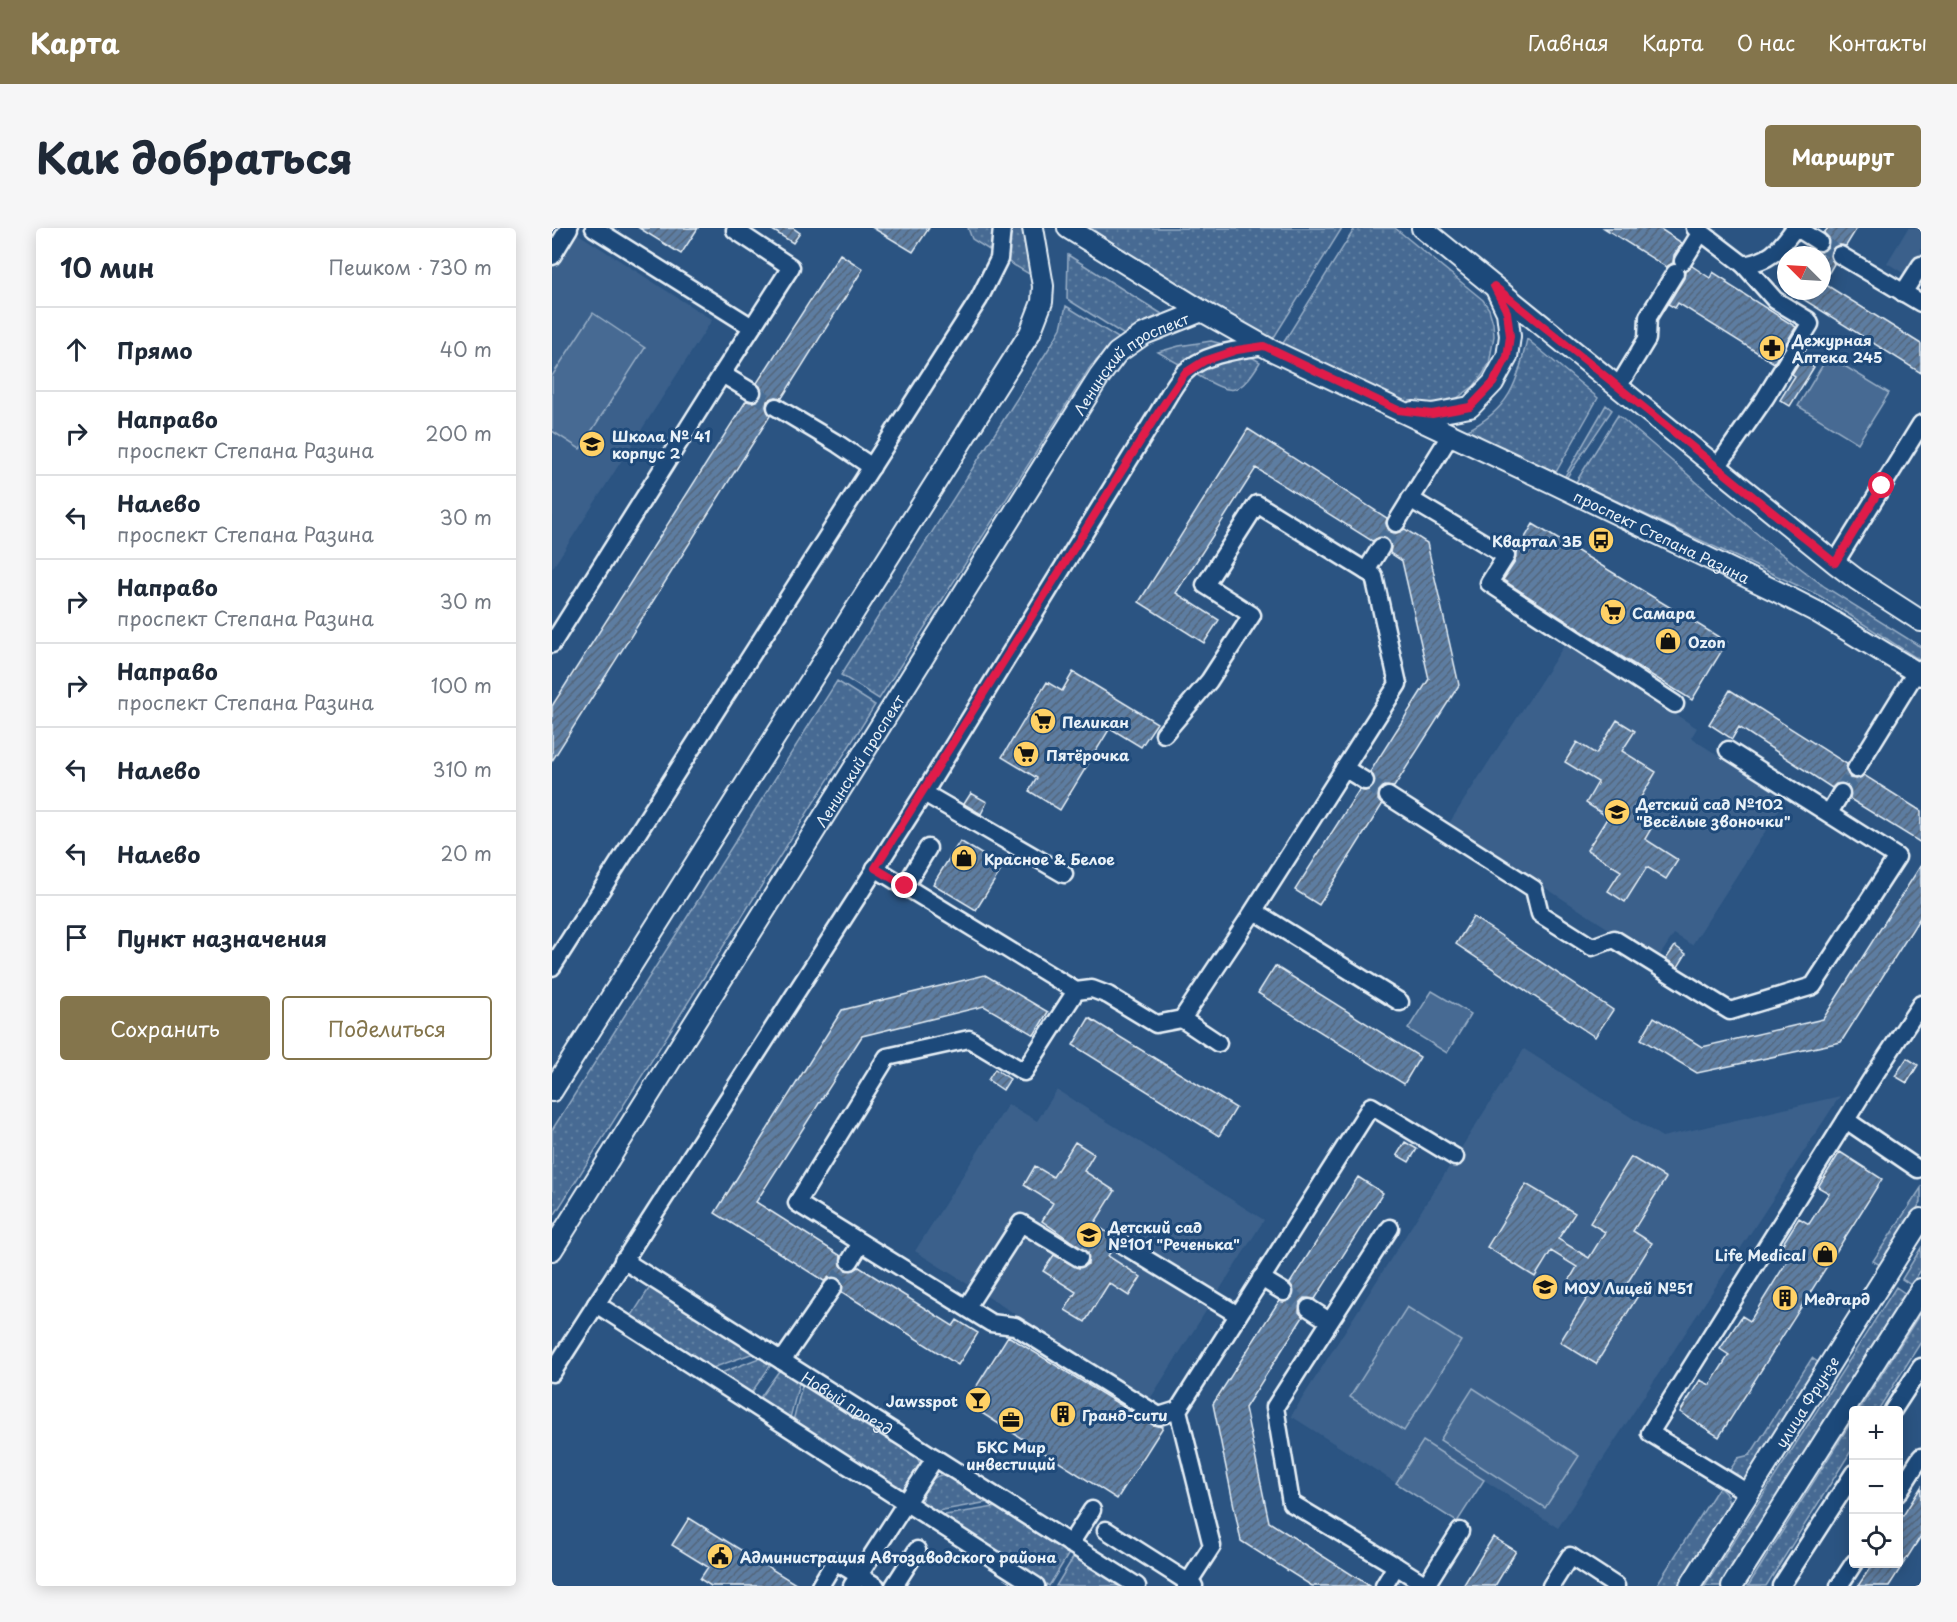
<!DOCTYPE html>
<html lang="ru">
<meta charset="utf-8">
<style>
:root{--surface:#fff;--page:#f6f6f7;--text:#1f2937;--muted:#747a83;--line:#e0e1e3;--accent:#84754c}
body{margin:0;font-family:"Playpen Sans",sans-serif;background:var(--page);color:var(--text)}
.controls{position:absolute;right:18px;bottom:18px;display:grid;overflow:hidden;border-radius:6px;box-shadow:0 3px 15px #0003}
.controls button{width:54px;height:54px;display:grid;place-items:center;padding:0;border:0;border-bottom:2px solid var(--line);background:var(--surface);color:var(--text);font:30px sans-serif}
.compass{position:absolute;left:1225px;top:18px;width:54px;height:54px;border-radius:50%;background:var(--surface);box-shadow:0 3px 15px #0003;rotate:294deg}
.stop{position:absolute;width:18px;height:18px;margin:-14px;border:4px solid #e11d48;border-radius:50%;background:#fff}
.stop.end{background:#e11d48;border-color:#fff;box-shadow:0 2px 6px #0008}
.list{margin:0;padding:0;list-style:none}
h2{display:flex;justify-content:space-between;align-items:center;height:78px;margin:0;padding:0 24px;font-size:26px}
h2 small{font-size:20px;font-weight:400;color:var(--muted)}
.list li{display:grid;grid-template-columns:39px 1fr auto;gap:18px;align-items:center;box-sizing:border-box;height:84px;padding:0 24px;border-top:2px solid var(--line)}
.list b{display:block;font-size:22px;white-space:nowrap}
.list p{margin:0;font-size:20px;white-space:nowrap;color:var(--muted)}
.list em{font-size:20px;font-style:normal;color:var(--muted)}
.actions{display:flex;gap:12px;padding:18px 24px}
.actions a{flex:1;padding:14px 0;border:2px solid var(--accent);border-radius:6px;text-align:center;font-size:21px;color:var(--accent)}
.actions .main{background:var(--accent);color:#fff}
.icon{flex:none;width:33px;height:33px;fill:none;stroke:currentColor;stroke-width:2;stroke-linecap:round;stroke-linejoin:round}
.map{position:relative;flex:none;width:1369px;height:1358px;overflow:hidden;border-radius:6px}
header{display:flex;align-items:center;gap:36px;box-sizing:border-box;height:84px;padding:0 30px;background:var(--accent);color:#fff}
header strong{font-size:28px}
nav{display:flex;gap:33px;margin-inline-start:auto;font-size:21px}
.intro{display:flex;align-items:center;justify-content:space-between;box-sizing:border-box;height:144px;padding:0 36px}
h1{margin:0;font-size:42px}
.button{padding:15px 27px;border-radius:6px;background:var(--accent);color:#fff;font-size:21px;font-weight:700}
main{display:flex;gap:36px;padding:0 36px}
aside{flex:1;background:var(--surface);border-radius:6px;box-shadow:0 3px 15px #0003}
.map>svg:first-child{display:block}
.built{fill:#3a608b}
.grass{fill:url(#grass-dots);stroke:#98aec6;stroke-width:1.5}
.park{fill:#476b93;stroke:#98aec6;stroke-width:1.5}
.building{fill:url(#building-hatch);stroke:#e8f1f8;stroke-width:1.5}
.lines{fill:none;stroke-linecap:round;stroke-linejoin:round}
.minor-tunnel{stroke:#476c94;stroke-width:16;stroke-dasharray:16 8;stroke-linecap:butt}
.minor-casing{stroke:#e8f1f8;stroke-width:21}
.major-casing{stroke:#e8f1f8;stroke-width:24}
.minor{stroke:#1f4a7a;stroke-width:16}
.major{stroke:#1f4a7a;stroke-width:20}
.route{stroke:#e11d48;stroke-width:8}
.labels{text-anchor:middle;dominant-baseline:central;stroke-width:6;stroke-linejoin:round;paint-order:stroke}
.poi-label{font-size:15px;font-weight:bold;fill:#e8f1f8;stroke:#1f4a7a;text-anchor:start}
.street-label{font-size:15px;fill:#e8f1f8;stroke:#1f4a7a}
</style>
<header>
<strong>Карта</strong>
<nav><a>Главная</a><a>Карта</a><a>О нас</a><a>Контакты</a></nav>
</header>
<div class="intro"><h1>Как добраться</h1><a class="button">Маршрут</a></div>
<main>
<aside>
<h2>10 мин<small>Пешком · 730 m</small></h2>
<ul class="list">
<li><svg class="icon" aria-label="ahead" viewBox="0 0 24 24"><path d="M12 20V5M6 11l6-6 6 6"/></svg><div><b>Прямо</b></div><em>40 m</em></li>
<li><svg class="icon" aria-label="right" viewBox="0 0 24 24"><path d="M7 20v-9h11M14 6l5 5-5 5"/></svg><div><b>Направо</b><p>проспект Степана Разина</p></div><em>200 m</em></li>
<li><svg class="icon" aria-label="left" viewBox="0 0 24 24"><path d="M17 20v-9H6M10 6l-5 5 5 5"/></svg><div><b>Налево</b><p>проспект Степана Разина</p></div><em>30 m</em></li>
<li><svg class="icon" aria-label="right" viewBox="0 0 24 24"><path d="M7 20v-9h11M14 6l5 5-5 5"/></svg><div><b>Направо</b><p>проспект Степана Разина</p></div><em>30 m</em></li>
<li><svg class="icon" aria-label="right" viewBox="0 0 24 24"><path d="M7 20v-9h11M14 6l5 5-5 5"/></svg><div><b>Направо</b><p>проспект Степана Разина</p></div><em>100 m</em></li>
<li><svg class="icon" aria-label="left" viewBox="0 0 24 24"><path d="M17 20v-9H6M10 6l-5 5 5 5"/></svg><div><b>Налево</b></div><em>310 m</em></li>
<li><svg class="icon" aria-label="left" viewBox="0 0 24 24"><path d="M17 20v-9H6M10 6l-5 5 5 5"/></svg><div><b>Налево</b></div><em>20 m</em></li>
<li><svg class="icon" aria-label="arrive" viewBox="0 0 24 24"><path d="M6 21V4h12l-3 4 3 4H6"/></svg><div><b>Пункт назначения</b></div></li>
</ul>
<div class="actions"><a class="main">Сохранить</a><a>Поделиться</a></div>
</aside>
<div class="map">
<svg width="1369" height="1358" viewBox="0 0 1369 1358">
<defs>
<pattern id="grass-dots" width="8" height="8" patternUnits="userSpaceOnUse" patternTransform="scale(1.5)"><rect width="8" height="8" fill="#476b93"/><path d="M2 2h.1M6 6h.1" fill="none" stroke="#6281a3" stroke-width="1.8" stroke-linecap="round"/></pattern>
<pattern id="building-hatch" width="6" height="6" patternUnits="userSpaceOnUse" patternTransform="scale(1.5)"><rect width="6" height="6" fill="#5d7da1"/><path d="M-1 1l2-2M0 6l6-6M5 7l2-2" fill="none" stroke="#53657a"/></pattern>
</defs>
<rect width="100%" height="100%" fill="#2b5482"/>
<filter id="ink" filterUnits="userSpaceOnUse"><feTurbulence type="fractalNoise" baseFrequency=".0167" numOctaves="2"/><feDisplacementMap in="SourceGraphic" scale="12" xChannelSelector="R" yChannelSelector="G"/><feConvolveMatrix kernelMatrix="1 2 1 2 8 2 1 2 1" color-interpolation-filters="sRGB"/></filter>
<g filter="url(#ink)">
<path class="built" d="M0 0H17L160 92 0 341Z
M1356 0H1369V56L1335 35Z
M1013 416 1145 500 1139 510 1234 571 1140 717 1122 706 1105 732 896 597Z
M972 821 1110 909 1288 868 1006 1300 932 1252 905 1294 739 1188Z
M505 862 712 992 598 1171 363 1023 456 876 485 893Z"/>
<path class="grass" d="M416 0H446L442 25 420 11Z
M456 0H470L474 6 484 50 455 33Z
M538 0H790L721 111 621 54Z
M803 0H843L931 72 937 81 941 95 942 108 937 136 931 146 922 158 898 175 887 178 854 176 730 117Z
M516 27 610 86 597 92 574 108 515 71Z
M514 78 568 111 558 119 539 138 327 471 289 447 501 114 509 100Z
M975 111 1046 170 1004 244 914 203C958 181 965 156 975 111Z
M659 113 681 119 632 139 606 124 627 118Z
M696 127 708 134C685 172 678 165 643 146L656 136Z
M1054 177 1060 182 1015 249 1013 248Z
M1066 187 1217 316 1273 359 1369 419V433L1268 368 1024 254Z
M285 453 323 477 0 991V902Z
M1369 960V974L1328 1037 1321 1033Z
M1369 1020V1042L1359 1057 1350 1051Z
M100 1056 207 1123 155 1142 77 1092Z
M1344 1059 1354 1066 1169 1358H1153Z
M1369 1084V1114L1326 1182H1307Z
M212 1128 221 1134 197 1168 164 1147Z
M1260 1130 1267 1135 1193 1252 1189 1253 1174 1248 1186 1230 1198 1227Z
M229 1140 248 1151 237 1194 205 1174Z
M251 1154 364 1227 369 1238 353 1264 240 1197Z
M1301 1191V1220L1214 1358H1196Z
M389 1247H397L442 1273 380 1284 371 1277C367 1265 377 1250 389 1247Z
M1167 1259 1175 1267 1177 1278 1126 1358H1104Z
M449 1278 519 1322 497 1358 387 1288Z
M524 1325 575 1358H504Z"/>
<path class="park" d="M41 85 93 120 28 221 0 203V148Z
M1276 128 1337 165 1306 215 1246 178Z
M880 763 919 786 895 825 856 801Z
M855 1079 909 1113 852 1203 798 1169Z
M921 1160 1027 1228 993 1280 888 1212Z
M871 1213 932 1252 905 1294 844 1255Z"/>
<path class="building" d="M87 0H146L129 26Z
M217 0H241L248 5 241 15Z
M321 0H377L361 24Z
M1052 0H1107L1130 15 1122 27 1121 35 1114 39Z
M1276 0H1305L1294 18 1288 17 1279 21 1278 27 1282 36 1271 55 1369 116V145L1238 63H1270V27H1259L1261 23 1271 24 1276 19 1277 10 1272 5Z
M288 26 311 41 230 170 224 169 215 173 214 179 218 188 0 533V478L194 173 200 174 209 170 210 164 205 155Z
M1140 38 1158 50 1161 44 1175 53 1174 55 1244 99 1222 135 1126 75 1123 80 1116 76 1132 50 1133 43Z
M1249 131 1262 139 1238 178 1228 172 1243 148 1240 146Z
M696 201 835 290 834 295 838 304 844 305 853 301 875 315 907 457 842 559 832 558 827 563 826 572 830 577 767 677 743 662 807 562 813 563 822 559 823 553 818 544 877 451 850 333 838 325 839 319 838 314 829 309 820 313 704 240 624 365 667 392 652 415 587 374Z
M981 296 1175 414 1140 472 1067 427 951 352 963 334 964 325Z
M521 444 605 495 589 519 558 500 508 582 477 563 485 550 450 529 495 454 510 463Z
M1178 462 1295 536 1294 541 1298 550 1304 551 1312 547 1369 583V615L1298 571V560L1294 556H1284L1280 560 1187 499 1180 511 1157 496Z
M1065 492 1083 503 1070 523 1104 544 1083 579 1104 592 1093 611 1126 632 1114 651 1095 639 1073 674 1056 663 1069 643 1035 622 1056 589 1034 575 1046 554 1013 534 1025 514 1044 526Z
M419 565 435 574 429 586 412 576Z
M408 613 451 639 424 682 381 656Z
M1369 637V688L1289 814 1145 845 1089 811 1102 789 1150 819 1271 791Z
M921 689 1061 782 1043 809 904 716Z
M1123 718 1134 726 1126 739 1114 731Z
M723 738 868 829 852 856 706 765Z
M433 747 496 784 482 807 432 778 310 808 204 974 289 1028V1037L293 1042H302L307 1039 401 1098 405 1092 426 1105 406 1137 290 1064 291 1055 286 1050 277 1049 272 1053 163 985 290 782Z
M537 790 684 880 667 908 521 817Z
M1355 830 1366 837 1355 855 1343 848Z
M443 841 458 851 451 862 436 852Z
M523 914 542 926 532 943 563 963 542 996 564 1010 561 1016V1020L556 1028 589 1049 577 1068 557 1055 533 1094 513 1082 524 1064 491 1043 502 1027 527 1040 536 1036V1025L490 993 501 975 472 957 483 938 501 949Z
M853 914 865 921 857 934 845 927Z
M1288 924 1330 951 1167 1209 1128 1184 1148 1152 1158 1157 1177 1127 1168 1121 1190 1088 1198 1093 1239 1027 1228 1020 1247 990 1257 996 1277 965 1266 959Z
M1079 929 1114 950 1081 1003 1100 1015 1074 1057 1087 1066 1044 1136 1008 1114 1036 1069 1015 1056 1025 1039 999 1023 983 1049 935 1019 974 956 1023 985 1006 1011 1037 1030 1053 1004 1038 995Z
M806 949 831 965 763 1071 753 1070 748 1075 747 1084 751 1089 693 1180 717 1294 818 1358H760L689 1313 661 1176 727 1073 732 1074 741 1070 742 1064 738 1055Z
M456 1108 601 1197 611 1199 565 1271 414 1175Z
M1369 1259V1308L1337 1358H1306L1321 1335H1347V1294Z
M137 1290 247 1358H159L148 1351 156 1339 120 1317Z
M941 1309 964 1323 943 1358H911Z"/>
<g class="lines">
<path class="minor-tunnel" d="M1267 14 1288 27
M200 164 224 179
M829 319 844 295
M813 553 836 568
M1289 565 1304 541
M281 1059 298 1033
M732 1064 757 1080"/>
<defs>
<g id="minor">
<path d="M42 0 200 99"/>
<path d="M1245 0 1267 14"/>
<path d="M1149 4 1192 37C1221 32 1226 22 1243 0"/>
<path d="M1288 27 1369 75"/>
<path d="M0 28 17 0"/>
<path d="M1131 33 1149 4 1143 0"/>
<path d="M1351 65 1369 37"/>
<path d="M170 146 239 39 183 2 184 0"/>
<path d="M1066 159 1095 111 1096 89 1123 45"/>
<path d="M224 179 286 216 320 239"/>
<path d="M1165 239 1213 170 1258 96 1256 92 1223 72 1192 37"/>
<path d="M858 271 954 328 937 355 1123 476"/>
<path d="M844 295 899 206"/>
<path d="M1283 335 1369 196"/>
<path d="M814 343 829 319"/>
<path d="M0 416 170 146 200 164"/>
<path d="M792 540 813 553"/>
<path d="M1304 541 1364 444"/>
<path d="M372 565 512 646"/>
<path d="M836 568 982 661 988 686 1040 719 1062 711 1178 783 1261 758 1345 629 1176 522"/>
<path d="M1277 585 1289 565"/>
<path d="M323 640 524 763 540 761 556 767 604 796 630 791 697 690 846 456 822 348 705 276 653 357 700 387 657 453 612 506"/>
<path d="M353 658 376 620"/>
<path d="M702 683 848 774"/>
<path d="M0 739 427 71 447 31 450 0"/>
<path d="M524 763 472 844 417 811 335 829 245 975 439 1095 463 1098 607 1188 626 1182"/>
<path d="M630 791 666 815"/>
<path d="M1294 892 1366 941"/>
<path d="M838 1000 723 1179 739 1275 844 1338"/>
<path d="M571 1017 686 1087"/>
<path id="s1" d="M71 1032 585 1358"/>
<path d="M298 1033 309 1015"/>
<path d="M709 1050 732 1064"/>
<path d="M44 1076 484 1358"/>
<path d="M415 1079 469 995 527 1030"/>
<path d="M757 1080 777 1093"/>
<path d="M230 1133 281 1059"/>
<path d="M0 1145 372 565 606 185C614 172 622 156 632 145 652 125 686 122 712 118"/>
<path d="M1341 1182 1369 1139"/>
<path d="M1196 1265 1098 1205 1317 855 1369 776"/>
<path d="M1346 1265 1369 1229"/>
<path d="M554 1302 642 1358"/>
<path d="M518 1316 540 1282"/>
<path d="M268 1358 283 1333 324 1358"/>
<path d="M300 1358 383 1230"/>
<path d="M342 1358 365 1322"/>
<path d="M634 1358 660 1318 626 1182 819 878 903 929"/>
<path d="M832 1358 844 1338 874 1357 908 1303"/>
<path d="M999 1358 1018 1328 1064 1358"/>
<path d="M1229 1358 1302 1245"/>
<path d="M1287 1358 1302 1335"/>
</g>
<g id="major">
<path id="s2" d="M516 0 650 83 719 122 1003 256 1228 365 1265 384 1369 447"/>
<path d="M870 0 1283 335 1304 351 1369 393"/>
<path d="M861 184 880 186 918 179 941 155 955 129 958 108 955 84 945 63"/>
<path d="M0 863 478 105 490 74 491 58 481 0"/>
<path id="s3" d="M0 1022 547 149 565 125 592 106 650 83"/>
<path id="s4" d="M1138 1358 1369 991"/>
<path d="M1180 1358 1369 1061"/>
</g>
</defs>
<use href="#minor" class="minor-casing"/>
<use href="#major" class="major-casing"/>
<use href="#minor" class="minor"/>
<use href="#major" class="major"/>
</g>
</g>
<g class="lines" filter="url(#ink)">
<path class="route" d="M353 658 323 640 606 185 633 145 652 133 685 122 712 118 846 182 880 186 918 179 941 155 955 129 958 108 955 84 942 58 1283 335 1330 258"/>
</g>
<defs>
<symbol id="pharmacy-disc" viewBox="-11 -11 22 22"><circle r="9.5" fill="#ffd166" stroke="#1f4a7a"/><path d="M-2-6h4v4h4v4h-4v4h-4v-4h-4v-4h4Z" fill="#111"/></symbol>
<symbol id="school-disc" viewBox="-11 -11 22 22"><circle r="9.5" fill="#ffd166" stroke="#1f4a7a"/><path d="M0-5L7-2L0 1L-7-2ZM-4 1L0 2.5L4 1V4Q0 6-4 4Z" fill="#111"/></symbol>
<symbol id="bus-disc" viewBox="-11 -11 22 22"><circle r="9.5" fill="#ffd166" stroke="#1f4a7a"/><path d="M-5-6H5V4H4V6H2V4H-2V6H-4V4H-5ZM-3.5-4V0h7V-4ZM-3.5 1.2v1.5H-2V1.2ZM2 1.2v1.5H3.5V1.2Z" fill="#111"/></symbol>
<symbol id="supermarket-disc" viewBox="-11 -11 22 22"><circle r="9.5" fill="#ffd166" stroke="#1f4a7a"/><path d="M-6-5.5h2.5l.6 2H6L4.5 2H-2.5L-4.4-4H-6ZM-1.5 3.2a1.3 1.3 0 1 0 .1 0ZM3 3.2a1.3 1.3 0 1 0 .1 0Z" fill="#111"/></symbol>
<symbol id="shop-disc" viewBox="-11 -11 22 22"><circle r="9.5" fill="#ffd166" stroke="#1f4a7a"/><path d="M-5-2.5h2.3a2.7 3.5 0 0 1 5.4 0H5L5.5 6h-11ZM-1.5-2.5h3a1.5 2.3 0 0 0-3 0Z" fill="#111"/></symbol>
<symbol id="building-disc" viewBox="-11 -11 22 22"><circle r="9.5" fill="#ffd166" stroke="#1f4a7a"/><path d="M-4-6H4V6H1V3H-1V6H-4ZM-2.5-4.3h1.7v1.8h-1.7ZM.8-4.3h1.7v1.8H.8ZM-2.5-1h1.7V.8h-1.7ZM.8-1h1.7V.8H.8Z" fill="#111"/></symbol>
<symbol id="bar-disc" viewBox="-11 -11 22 22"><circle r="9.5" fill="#ffd166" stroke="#1f4a7a"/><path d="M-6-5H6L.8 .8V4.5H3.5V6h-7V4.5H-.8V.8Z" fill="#111"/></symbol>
<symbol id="office-disc" viewBox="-11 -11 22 22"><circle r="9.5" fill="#ffd166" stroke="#1f4a7a"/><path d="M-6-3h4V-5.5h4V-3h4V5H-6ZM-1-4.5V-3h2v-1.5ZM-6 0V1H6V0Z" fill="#111"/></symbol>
<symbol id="civic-disc" viewBox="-11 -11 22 22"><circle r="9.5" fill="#ffd166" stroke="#1f4a7a"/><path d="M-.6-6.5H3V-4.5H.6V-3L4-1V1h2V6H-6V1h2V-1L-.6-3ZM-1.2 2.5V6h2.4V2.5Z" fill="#111"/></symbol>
</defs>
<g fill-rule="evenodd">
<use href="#pharmacy-disc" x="1205" y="105" width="30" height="30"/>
<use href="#school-disc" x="25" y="201" width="30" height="30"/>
<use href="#bus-disc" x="1034" y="297" width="30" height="30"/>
<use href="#supermarket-disc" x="1046" y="369" width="30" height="30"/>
<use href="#shop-disc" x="1101" y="398" width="30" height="30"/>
<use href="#supermarket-disc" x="476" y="478" width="30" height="30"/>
<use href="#supermarket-disc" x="459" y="511" width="30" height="30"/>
<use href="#school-disc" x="1050" y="569" width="30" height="30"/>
<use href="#shop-disc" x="397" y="615" width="30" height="30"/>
<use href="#school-disc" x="522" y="992" width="30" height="30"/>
<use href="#shop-disc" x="1258" y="1011" width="30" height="30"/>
<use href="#school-disc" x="978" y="1044" width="30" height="30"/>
<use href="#building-disc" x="1218" y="1055" width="30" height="30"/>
<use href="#bar-disc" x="411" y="1157" width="30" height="30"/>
<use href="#building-disc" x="496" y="1171" width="30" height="30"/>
<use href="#office-disc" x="444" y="1177" width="30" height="30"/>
<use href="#civic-disc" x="153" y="1313" width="30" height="30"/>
</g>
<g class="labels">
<g class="poi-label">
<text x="1240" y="111">Дежурная<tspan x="1240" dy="17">Аптека 245</tspan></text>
<text x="60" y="207">Школа № 41<tspan x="60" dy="17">корпус 2</tspan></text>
<text x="1030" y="312" text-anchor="end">Квартал 3Б</text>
<text x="1080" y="384">Самара</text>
<text x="1136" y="413">Ozon</text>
<text x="510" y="493">Пеликан</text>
<text x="494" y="526">Пятёрочка</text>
<text x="1084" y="575">Детский сад №102<tspan x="1084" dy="17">"Весёлые звоночки"</tspan></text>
<text x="432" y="630">Красное &amp; Белое</text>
<text x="556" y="998">Детский сад<tspan x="556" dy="17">№101 "Реченька"</tspan></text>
<text x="1254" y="1026" text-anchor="end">Life Medical</text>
<text x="1012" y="1059">МОУ Лицей №51</text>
<text x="1252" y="1070">Медгард</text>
<text x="406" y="1172" text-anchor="end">Jawsspot</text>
<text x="530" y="1186">Гранд-сити</text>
<text x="459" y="1218" text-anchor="middle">БКС Мир<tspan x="459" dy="17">инвестиций</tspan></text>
<text x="188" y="1328">Администрация Автозаводского района</text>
</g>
<g class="street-label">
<text stroke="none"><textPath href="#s3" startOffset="1064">Ленинский проспект</textPath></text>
<text stroke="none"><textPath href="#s2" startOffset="670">проспект Степана Разина</textPath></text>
<text stroke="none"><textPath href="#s3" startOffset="578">Ленинский проспект</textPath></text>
<text stroke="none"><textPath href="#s1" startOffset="266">Новый проезд</textPath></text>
<text stroke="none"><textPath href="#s4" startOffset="218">улица Фрунзе</textPath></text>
</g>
</g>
</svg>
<div class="controls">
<button>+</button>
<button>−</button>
<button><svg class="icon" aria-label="locate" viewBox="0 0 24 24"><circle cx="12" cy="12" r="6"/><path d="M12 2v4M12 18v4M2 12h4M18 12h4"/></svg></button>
</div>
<svg class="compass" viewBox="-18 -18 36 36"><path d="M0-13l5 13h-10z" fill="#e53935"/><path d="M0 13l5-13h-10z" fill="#747a83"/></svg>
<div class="stop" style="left:1330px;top:258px"></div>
<div class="stop end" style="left:353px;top:658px"></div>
</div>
</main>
